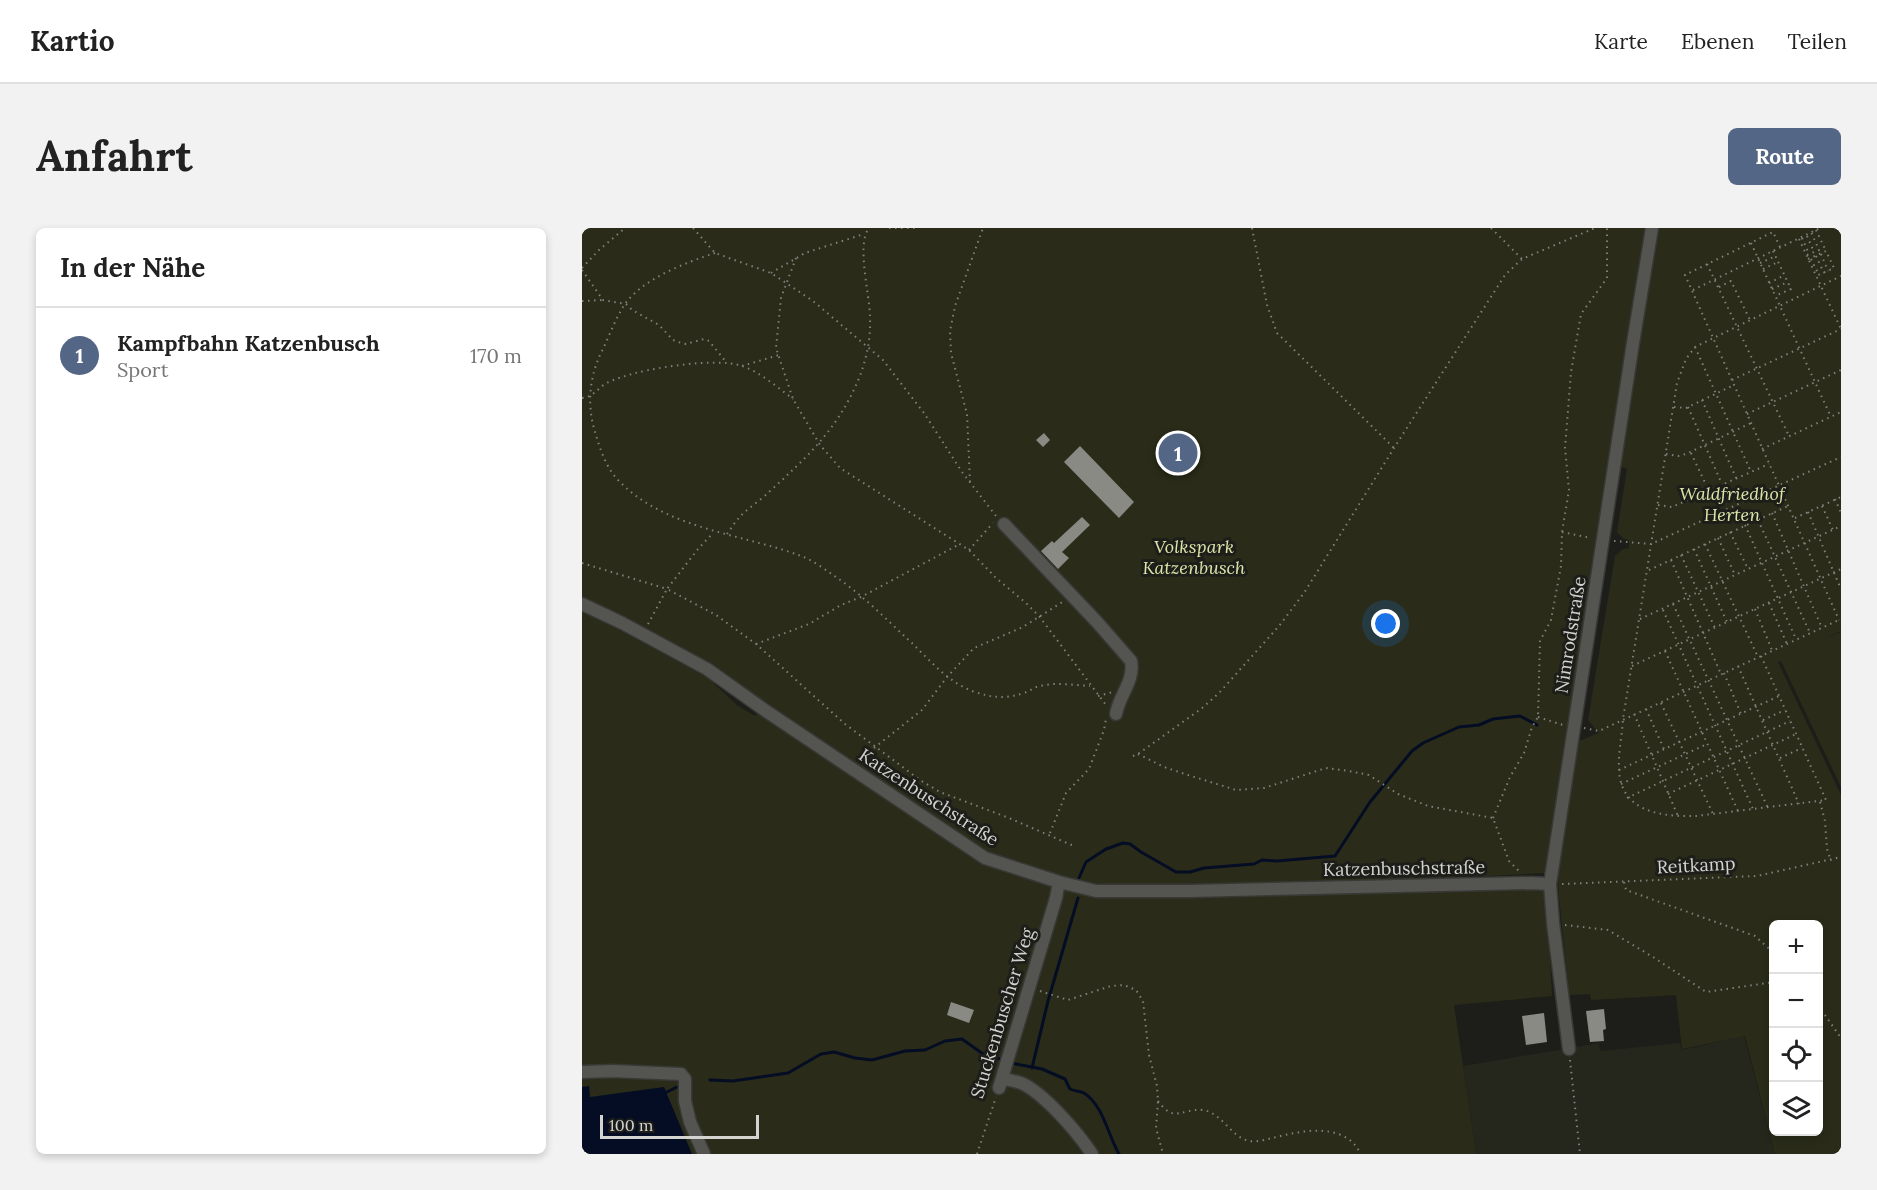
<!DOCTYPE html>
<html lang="de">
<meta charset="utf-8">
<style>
:root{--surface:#fff;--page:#f2f2f2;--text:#222;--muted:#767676;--line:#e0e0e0;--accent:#546685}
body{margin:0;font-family:Lora,serif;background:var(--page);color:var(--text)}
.controls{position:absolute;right:18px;bottom:18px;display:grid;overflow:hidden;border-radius:9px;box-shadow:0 3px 9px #0003}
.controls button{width:54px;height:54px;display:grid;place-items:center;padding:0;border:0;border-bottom:2px solid var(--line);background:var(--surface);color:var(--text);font:30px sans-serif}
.scale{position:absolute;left:18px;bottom:15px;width:159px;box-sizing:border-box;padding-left:6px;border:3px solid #d3d3d0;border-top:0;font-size:16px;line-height:21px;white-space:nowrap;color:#d3d3d0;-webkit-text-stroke:4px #1d1e1a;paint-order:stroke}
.you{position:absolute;left:804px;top:396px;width:21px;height:21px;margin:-15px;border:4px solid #fff;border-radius:50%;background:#1a73e8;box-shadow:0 0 0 9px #1a73e833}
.badge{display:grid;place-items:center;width:39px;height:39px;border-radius:50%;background:var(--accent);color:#fff;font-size:20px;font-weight:700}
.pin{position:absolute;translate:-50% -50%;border:3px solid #fff;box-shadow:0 2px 6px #0006}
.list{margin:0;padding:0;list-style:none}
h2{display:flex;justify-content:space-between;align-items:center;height:78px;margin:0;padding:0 24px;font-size:26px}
h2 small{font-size:20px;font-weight:400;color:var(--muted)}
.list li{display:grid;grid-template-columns:39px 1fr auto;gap:18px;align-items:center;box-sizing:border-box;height:96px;padding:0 24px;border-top:2px solid var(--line)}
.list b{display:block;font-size:22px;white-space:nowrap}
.list p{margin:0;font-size:20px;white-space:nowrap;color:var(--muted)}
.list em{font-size:20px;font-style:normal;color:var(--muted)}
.icon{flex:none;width:33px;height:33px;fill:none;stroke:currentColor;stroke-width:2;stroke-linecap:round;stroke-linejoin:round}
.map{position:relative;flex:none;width:1259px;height:926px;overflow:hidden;border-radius:9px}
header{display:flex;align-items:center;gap:36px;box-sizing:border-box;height:84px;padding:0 30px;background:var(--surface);border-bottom:2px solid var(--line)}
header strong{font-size:28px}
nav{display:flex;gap:33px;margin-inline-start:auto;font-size:21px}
.intro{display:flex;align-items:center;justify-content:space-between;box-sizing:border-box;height:144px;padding:0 36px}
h1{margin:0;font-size:42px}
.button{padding:15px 27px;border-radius:9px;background:var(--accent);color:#fff;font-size:21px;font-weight:700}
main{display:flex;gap:36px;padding:0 36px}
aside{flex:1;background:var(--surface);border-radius:9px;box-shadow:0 3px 9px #0003}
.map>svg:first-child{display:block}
.built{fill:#25261c}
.green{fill:#2a2c19;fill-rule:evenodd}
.water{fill:#040d23}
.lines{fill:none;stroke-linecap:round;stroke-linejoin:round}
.stream{stroke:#040d23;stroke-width:3}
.building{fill:#8a8a85}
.minor-casing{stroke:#383936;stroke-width:15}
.path{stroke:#80807d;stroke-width:2;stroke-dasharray:1.5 4.5;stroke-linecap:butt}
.minor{stroke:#545550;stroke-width:12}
.labels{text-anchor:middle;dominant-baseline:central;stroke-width:6;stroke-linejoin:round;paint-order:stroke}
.park-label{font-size:18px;font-style:italic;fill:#dde5a9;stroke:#1d1e1a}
.street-label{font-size:18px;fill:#d3d3d0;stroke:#1d1e1a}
</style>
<header>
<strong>Kartio</strong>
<nav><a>Karte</a><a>Ebenen</a><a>Teilen</a></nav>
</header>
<div class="intro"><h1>Anfahrt</h1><a class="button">Route</a></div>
<main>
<aside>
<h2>In der Nähe<small></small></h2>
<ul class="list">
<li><span class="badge">1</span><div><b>Kampfbahn Katzenbusch</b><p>Sport</p></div><em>170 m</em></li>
</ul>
</aside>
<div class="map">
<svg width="1259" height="926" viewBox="0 0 1259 926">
<rect width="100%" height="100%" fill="#1d1e1a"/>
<path class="built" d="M1162 808 1193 926H894L881 838 1017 815 1018 823 1098 815 1100 822Z"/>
<path class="green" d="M0 0H1065L963 645 769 655 536 659 472 648 404 623 337 581 189 478 124 436 0 372Z
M1075 0H1259V403L1244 410 1259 404V559L1199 433 1196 434 1259 567V926H1193L1163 808 1100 821 1094 767 1009 772 1008 766 987 767 977 668 976 642 994 514 1017 505 1006 492 1033 328 1041 321 1047 320V312L1042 311 1035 304 1045 241 1037 238ZM1192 696H1236V904H1192Z
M0 382 126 450 156 478 173 488 176 485 390 629 435 648 464 657 487 663 534 670 964 661 970 768 872 777 894 926H0Z"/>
<path class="water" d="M7 858 8 869 82 859 110 926H0V859Z"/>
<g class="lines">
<path class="stream" d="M497 650 504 634 524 621 541 615 548 616 559 624 594 644H608L622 640 672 636 680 632 695 633 753 628 788 574 830 523 841 515 877 499 897 497 911 491 938 488 955 497
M429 835 460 841 483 851 488 861C492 863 498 863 502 865 521 877 526 907 537 926
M450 840 466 773 496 670
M128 852 151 853 206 845 239 826 252 824 273 830 290 832 323 823 343 822 363 813 380 811 401 826 418 831
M83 865 95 859"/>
</g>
<path class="building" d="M462 205 468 212 461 219 454 212Z
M498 218 552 274 537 290 482 234Z
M500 289 508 297 480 324 487 330 476 341 459 323 470 313 472 315Z
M369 774 392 782 387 795 365 787Z
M1022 781 1024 801 1021 802 1022 813 1008 814 1004 783Z
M962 785 965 814 944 817 940 788Z"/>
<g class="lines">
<defs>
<path id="minor" d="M422 296 515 394 549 433C553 453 537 467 534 486
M0 376 40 395 125 441 184 483 403 630 477 654 514 663H608L949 655 968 656
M987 821 971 695 968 656 1051 115 1070 0
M0 844 30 843 99 846 103 851V873L108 894 122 926
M420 850C426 852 433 853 439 855 462 865 496 905 510 926
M417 860 474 670 477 654"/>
</defs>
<use href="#minor" class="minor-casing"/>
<path class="path" d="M111 0 133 25 189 45 231 73 301 132 342 185 380 244 414 288
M307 0H335
M670 0 685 77 695 105 812 220
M909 0 940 31
M1234 2 1244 23
M1225 8 1232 24
M1220 10 1227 26
M1217 11 1259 101
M1169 15 1249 189
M1198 19 1191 4 1103 47 1257 392
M1191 23 1209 61 1193 68
M133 25C103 35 62 50 43 76 33 91 27 109 19 125 7 150 5 178 13 204 18 221 24 240 37 253 83 301 161 306 219 328 230 332 241 340 251 347 280 366 307 394 333 418 351 436 369 456 393 464 411 470 424 471 442 465 448 463 452 459 458 458 474 454 491 457 508 458
M1239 26 1246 43
M1225 27 1237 22 1229 4
M1234 28 1242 45
M214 30 199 70 194 120 211 171 238 217 258 240 387 322 414 350 444 375 457 388 524 477
M1226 31 1244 23 1252 40 1234 48
M1229 31 1237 47
M1178 35 1194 28
M1125 36 1207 208
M0 40 17 22 43 0
M1181 41 1196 34
M0 42 21 72 44 76 50 82 77 97 91 112 99 115 104 116 122 111 127 113 145 135
M189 45 223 25 282 6
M1187 55 1203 47
M1137 59 1149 53 1168 92
M1190 61 1206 54
M1111 62 1238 0
M0 73 21 72
M1113 119 1169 244
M160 138 197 127
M1150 152 1259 101
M0 170C11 169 14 162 23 156 28 153 34 151 40 149 66 140 134 129 160 138 178 144 195 159 211 171
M1120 172 1154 250
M1092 179 1104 180 1152 157
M1106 179 1140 256
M1165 186 1259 142
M1180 221 1259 184
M1109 225 1127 263
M1084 226 1096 228 1104 226 1169 195
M388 254 385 186 369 125 368 103 373 78 401 0
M1253 271 1259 285
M1076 277 1090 279 1187 236
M1240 278 1251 302
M1226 284 1259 361
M1190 285 1240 400
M1213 290 1259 269
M1176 292 1228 405
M1163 297 1214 411
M980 304 1009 310
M1148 304 1166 341
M145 306C149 301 152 295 156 291 164 281 178 273 187 264 224 230 254 203 275 155 284 134 289 112 288 89 288 67 274 17 287 0
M1136 310 1153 347
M1032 313 1069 316 1259 229
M1123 316 1176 429
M1112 321 1145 394
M387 322 411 295
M1099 327 1133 400
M1089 332 1139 446
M0 335 85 361 116 321 131 305
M1067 342 1206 278
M1187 375 1205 416
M1091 376 1186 580
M1173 381 1190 422
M1081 382 1171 581
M1058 391 1259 298
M66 396 85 361 134 387 174 416 263 496 338 552 358 564 427 590 492 618
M174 416 227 396 259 377 279 369 376 317
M1083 423 1156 583
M1179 428 1244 572 1114 588C1079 589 1039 584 1037 542 1036 526 1040 508 1041 491L1095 155 1104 131 1113 119 1259 48
M1050 438 1259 341
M1156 438 1217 576
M1142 445 1159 486
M516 468 531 464
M1079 475 1131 586
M1064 481 1082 521
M1052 486 1096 588
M956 489 981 497
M1181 492 1203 482
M1002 500 1017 503 1259 391
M292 520 340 482 365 449 392 420 441 399 482 373
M556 526 582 539 606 547 654 562 682 560 744 540 767 543 787 547 816 566 846 578 911 590 927 633 938 644
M551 528 556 526 619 481 637 465 697 398 722 365 812 220 923 47 940 31 1013 0
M1198 530 1220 520
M1037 542 1197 468
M1039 556 1125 516
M1086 566 1214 506
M1045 570 1208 493
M1238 574 1243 593 1245 621 1249 633
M911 590 928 549 942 525 950 499 956 489 958 413 969 392 979 338 980 304 987 262 983 220 989 144 999 86 1025 50V0
M468 605 484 565 507 541 522 502 524 491
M1042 654 1044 662 1173 708 1192 725
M980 656 1175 648 1259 629
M983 697 1026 702 1071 729 1124 764 1192 754
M458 763 486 772 529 758 542 757 554 762 561 773 567 827 575 858 576 873 574 900 581 926
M1236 777 1259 810
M988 832 998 926
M576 873C593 896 599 880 621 882 640 885 649 909 667 913 675 914 683 912 690 910 712 905 737 898 759 907 768 911 775 917 778 926
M395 926 414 869"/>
<use href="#minor" class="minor"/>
</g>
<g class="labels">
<g class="park-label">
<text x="1150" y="265">Waldfriedhof<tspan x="1150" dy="21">Herten</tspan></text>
<text x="612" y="318">Volkspark<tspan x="612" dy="21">Katzenbusch</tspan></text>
</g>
<g class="street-label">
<text transform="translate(988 407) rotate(-81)">Nimrodstraße</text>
<text transform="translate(347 569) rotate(33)">Katzenbuschstraße</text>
<text transform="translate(1114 637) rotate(-3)">Reitkamp</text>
<text transform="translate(822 640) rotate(-1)">Katzenbuschstraße</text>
<text transform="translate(420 785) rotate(-73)">Stuckenbuscher Weg</text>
</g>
</g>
</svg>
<div class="controls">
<button>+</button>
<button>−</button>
<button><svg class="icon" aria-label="locate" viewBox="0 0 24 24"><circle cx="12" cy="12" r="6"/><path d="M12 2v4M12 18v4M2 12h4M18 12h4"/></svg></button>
<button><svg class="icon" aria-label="layers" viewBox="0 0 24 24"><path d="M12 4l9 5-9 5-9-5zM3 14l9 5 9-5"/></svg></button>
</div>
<div class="scale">100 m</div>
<div class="you"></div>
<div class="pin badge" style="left:596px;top:225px">1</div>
</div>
</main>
